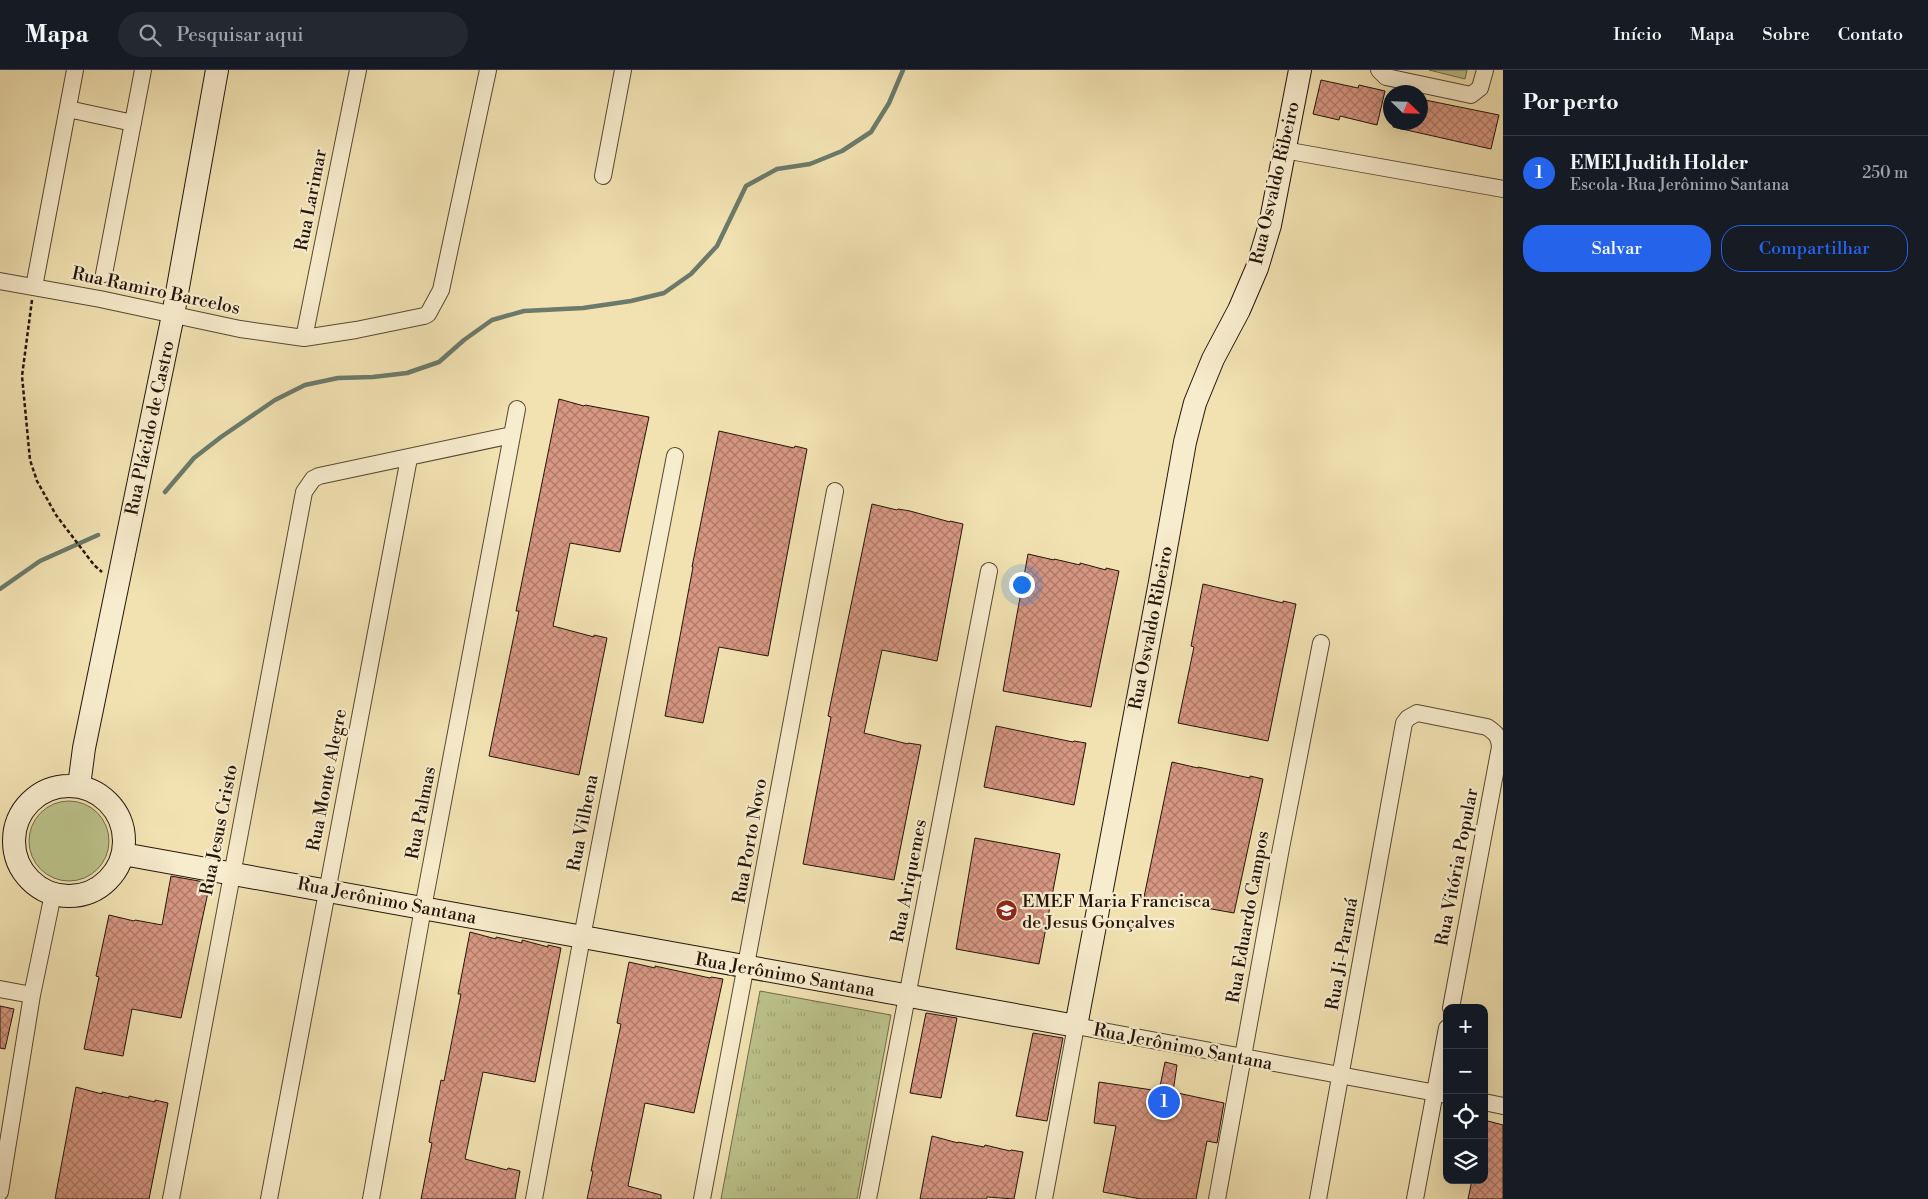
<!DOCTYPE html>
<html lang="pt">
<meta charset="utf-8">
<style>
:root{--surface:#171b24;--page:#242831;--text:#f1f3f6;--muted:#9ea1a6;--line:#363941;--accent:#2563eb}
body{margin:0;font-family:"Libre Bodoni",serif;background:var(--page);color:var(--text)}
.controls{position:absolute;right:15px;bottom:15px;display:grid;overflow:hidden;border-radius:10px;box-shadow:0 5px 20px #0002}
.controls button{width:45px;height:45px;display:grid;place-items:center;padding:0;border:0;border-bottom:1px solid var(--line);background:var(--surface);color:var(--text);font:25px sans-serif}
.compass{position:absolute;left:1383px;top:15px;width:45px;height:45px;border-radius:50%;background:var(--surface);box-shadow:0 5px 20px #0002;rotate:113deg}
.you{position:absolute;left:1021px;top:514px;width:18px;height:18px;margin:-12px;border:4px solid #fff;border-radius:50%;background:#1a73e8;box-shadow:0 0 0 8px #1a73e833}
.badge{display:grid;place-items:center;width:32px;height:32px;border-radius:50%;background:var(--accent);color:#fff;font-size:16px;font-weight:700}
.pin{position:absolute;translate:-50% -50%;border:2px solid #fff;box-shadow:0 1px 5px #0006}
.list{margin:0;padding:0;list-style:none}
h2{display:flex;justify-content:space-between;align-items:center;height:65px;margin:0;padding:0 20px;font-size:21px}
h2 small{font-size:16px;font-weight:400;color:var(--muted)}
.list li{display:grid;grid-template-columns:32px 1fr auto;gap:15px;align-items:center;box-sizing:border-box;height:75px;padding:0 20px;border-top:1px solid var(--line)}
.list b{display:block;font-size:19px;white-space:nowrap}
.list p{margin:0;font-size:16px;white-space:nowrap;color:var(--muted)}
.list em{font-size:16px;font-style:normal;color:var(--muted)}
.actions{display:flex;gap:10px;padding:15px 20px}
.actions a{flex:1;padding:11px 0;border:1px solid var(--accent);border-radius:20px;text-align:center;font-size:18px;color:var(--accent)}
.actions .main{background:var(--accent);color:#fff}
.icon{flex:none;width:28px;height:28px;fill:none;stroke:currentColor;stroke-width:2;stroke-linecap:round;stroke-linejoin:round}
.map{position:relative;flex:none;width:1503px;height:1129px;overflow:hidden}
header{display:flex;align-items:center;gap:30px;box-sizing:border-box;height:70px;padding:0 25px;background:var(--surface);border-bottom:1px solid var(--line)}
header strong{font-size:24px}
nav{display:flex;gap:28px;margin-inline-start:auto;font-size:18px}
.search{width:350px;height:45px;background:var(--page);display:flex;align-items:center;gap:12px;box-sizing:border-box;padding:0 18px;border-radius:28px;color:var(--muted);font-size:19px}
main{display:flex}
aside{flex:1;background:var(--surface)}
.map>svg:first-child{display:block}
.grass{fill:#bcc38b;stroke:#706c4a}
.park{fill:url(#park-tufts);stroke:#706c4a}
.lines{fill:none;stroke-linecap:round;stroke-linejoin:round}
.stream{stroke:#6b7a6a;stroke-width:4.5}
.building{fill:url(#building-cross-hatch);stroke:#24150a}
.street-casing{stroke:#584834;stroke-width:18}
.secondary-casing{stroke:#24150a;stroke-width:24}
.path{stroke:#24150a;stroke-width:2.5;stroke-dasharray:4 2.5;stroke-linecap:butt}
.street{stroke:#f7eccd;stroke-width:16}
.secondary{stroke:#f7eccd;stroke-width:22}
.labels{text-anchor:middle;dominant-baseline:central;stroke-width:4.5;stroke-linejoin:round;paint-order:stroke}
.street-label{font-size:18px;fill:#24150a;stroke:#f7eccd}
.poi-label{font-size:18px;fill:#24150a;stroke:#f7eccd;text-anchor:start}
</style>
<header>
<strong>Mapa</strong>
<div class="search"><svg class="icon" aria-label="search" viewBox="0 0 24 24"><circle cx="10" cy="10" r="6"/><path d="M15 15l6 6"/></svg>Pesquisar aqui</div>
<nav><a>Início</a><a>Mapa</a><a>Sobre</a><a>Contato</a></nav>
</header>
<main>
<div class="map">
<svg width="1503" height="1129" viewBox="0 0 1503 1129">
<defs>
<pattern id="park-tufts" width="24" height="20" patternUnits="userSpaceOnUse" patternTransform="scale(1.25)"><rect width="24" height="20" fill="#bcc38b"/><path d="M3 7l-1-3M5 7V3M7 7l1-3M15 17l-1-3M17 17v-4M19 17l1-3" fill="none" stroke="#a1a777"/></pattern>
<pattern id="building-cross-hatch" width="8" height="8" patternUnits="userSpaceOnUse" patternTransform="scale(1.25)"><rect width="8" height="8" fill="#d79783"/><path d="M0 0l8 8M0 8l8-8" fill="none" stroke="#ae7a69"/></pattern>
</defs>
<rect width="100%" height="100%" fill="#f2e2b2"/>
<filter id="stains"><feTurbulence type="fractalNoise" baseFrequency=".004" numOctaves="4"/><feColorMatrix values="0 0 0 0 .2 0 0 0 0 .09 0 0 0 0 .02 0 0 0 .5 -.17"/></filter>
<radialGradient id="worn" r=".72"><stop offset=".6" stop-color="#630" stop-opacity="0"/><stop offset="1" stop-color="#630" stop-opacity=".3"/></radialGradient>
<path class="grass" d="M29 771a40 40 0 1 1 80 0a40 40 0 1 1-80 0Z"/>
<path class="park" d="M1429 0H1467L1465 9Z
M760 921 891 945 857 1129H721Z"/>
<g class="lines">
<path class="stream" d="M165 422 194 388 221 367 275 330 305 315 338 308 373 307 407 303 439 292 464 270 492 250 524 241 583 238 631 231 664 223 691 204 717 176 746 116 777 99 810 94 842 81 871 62 889 33 903 0
M0 519 40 491 98 465"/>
</g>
<path class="building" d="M1321 10 1358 18 1359 15 1385 21 1377 55 1340 46 1339 50 1313 44Z
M1420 29 1499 45 1491 79 1393 57V52H1420Z
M559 329 584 336 585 335 649 347 620 482 570 473 553 556 594 567V565L607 568 579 705 489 686 519 541H516Z
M719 361 794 378 795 376 807 379 768 586 719 577 703 653 665 646 693 497H692Z
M872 434 897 440 898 439 910 441 950 452V451L963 454 937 591 882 580 864 663 908 674V673L921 675 894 810 803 794 831 647 828 646Z
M1028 484 1054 490V489L1080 495V493L1106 500V498L1119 501 1091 637 1003 621Z
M1203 514 1283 533V531L1296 534 1268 671 1178 653 1194 577 1191 576Z
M996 656 1073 672 1074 671 1086 673 1074 735 984 717Z
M1172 692 1198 698V697L1250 708V706L1263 709 1234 843 1144 827Z
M975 768 1060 784 1039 894 956 879Z
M171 806 210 813 181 948 132 939 123 986 84 979 99 907 96 906 109 845 134 851 135 850 162 855Z
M470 862 496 869V867L522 873V870L548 877V875L561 878 535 1012 483 1002 465 1089 507 1100 508 1098 520 1101 515 1129H421L432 1073 429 1072 441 1010 444 1011 461 924H458Z
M629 892 655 898V896L710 908 711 907 723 909 694 1043 645 1033 628 1116 661 1125V1129H587L593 1101H591L621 954 617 953Z
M0 936 14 939 5 979 0 978Z
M926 943 957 948 941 1028 910 1023Z
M1033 963 1063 968 1047 1051 1016 1046Z
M1165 992 1177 995 1173 1022 1224 1033 1217 1073 1207 1071 1196 1129H1141L1103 1122 1116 1056 1094 1053 1099 1012 1159 1021Z
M76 1017 102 1024V1022L129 1028V1026L155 1032V1030L168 1033 149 1129H55Z
M1484 1050 1503 1055V1129H1468L1472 1110H1484Z
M932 1066 958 1073V1072L984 1077 985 1075 1010 1081 1011 1080 1023 1082 1014 1129 987 1127 986 1129H920Z"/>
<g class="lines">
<defs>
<path id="street" d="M1379 0 1386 7 1471 25 1480 18 1485 0
M68 39 133 53
M1284 80 1503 119
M603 106 623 0
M104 204 143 0
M0 211 100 229 240 259 304 268 356 260 424 246 428 244 441 220 488 0
M34 217 75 0
M304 268 358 0
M0 919 32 925
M1484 1032 1503 1036
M0 1122 32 925 53 824
M171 1129 304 422 313 409 319 406 512 365
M269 1129 409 388
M371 1129 423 838 517 339
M534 1129 582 867 675 386
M702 1129 835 421
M868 1129 989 501
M1044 1129 1076 956 1447 1025
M1217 1129 1281 778 1321 573
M1318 1129 1404 653 1408 648 1417 643 1487 657C1496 663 1499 666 1500 677L1451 938
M1415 1129 1447 958"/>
<path id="secondary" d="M14 771a55 55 0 1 1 110 0a55 55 0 1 1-110 0Z
M79 716 84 678 173 245 217 0
M123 784C441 839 758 901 1076 956L1160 512 1185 372 1195 333 1213 289 1239 240 1257 198 1270 155 1300 0"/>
</defs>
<use href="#street" class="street-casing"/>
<use href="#secondary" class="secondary-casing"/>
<path class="path" d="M32 230 22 306 30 390 37 411 56 445 94 495 102 502"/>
<use href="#street" class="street"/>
<use href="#secondary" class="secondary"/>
</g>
<defs>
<symbol id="school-disc" viewBox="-11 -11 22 22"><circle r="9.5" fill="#8f2418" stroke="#f7eccd"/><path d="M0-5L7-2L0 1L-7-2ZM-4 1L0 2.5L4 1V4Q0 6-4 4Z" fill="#fff"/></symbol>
</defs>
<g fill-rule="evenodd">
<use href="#school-disc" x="994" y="828" width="25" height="25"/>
</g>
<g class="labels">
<g class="street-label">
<text transform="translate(1275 113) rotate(-77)">Rua Osvaldo Ribeiro</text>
<text transform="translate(311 130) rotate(-79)">Rua Larimar</text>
<text transform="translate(156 221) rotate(12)">Rua Ramiro Barcelos</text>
<text transform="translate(150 358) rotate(-78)">Rua Plácido de Castro</text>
<text transform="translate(1151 558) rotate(-79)">Rua Osvaldo Ribeiro</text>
<text transform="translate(327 710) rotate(-79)">Rua Monte Alegre</text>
<text transform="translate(421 743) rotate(-79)">Rua Palmas</text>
<text transform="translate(583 753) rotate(-79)">Rua Vilhena</text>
<text transform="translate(219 760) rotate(-79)">Rua Jesus Cristo</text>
<text transform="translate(750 771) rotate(-80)">Rua Porto Novo</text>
<text transform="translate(1457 797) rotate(-79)">Rua Vitória Popular</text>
<text transform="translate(909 811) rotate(-79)">Rua Ariquemes</text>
<text transform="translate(387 831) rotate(11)">Rua Jerônimo Santana</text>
<text transform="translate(1248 847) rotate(-80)">Rua Eduardo Campos</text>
<text transform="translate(1342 884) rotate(-80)">Rua Ji-Paraná</text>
<text transform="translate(785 905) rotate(10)">Rua Jerônimo Santana</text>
<text transform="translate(1183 977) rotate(11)">Rua Jerônimo Santana</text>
</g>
<g class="poi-label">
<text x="1022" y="831">EMEF Maria Francisca<tspan x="1022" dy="21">de Jesus Gonçalves</tspan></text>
</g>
</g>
<rect width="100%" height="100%" filter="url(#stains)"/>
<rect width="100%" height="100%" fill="url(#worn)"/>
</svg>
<div class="controls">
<button>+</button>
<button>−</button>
<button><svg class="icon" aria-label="locate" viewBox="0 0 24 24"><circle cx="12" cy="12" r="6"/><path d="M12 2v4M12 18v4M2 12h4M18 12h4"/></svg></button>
<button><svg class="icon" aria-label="layers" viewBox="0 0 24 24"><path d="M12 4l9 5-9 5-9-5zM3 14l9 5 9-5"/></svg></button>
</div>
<svg class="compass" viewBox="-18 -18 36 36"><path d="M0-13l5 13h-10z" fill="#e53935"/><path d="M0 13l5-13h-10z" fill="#9ea1a6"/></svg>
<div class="you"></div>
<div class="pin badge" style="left:1164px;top:1032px">1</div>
</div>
<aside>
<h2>Por perto<small></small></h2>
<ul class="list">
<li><span class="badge">1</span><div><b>EMEI Judith Holder</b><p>Escola · Rua Jerônimo Santana</p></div><em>250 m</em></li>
</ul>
<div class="actions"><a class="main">Salvar</a><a>Compartilhar</a></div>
</aside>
</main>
